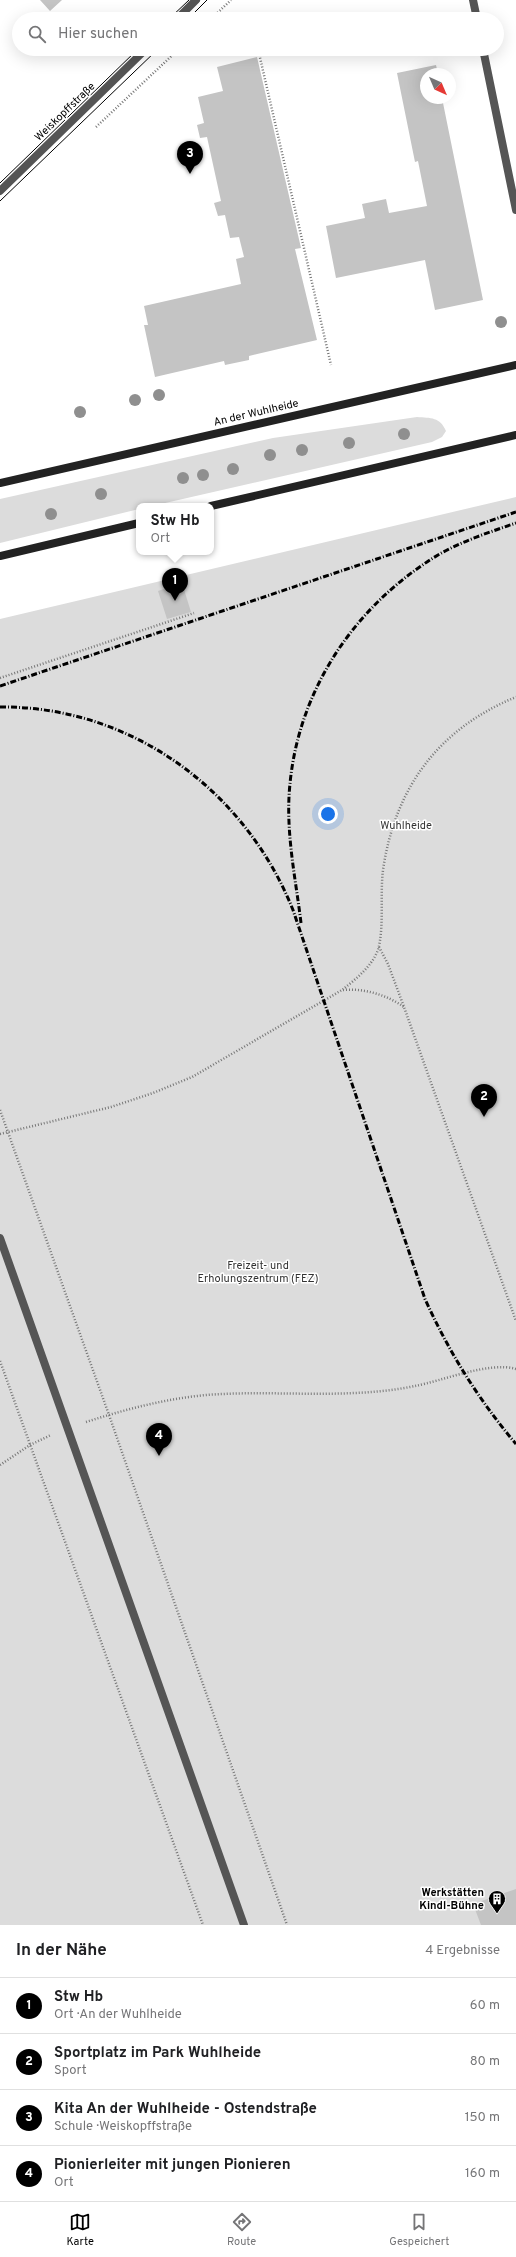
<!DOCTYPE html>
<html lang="de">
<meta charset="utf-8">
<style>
:root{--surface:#fff;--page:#f2f2f2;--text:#202124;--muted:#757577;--line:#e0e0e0;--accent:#000}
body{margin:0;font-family:Overpass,sans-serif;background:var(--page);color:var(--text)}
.compass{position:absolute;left:420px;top:68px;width:36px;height:36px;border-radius:50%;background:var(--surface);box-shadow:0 4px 16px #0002;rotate:136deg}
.you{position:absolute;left:328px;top:814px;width:14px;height:14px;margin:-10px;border:3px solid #fff;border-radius:50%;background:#1a73e8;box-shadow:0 0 0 6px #1a73e833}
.badge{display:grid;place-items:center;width:26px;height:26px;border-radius:50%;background:var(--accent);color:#fff;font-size:13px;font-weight:700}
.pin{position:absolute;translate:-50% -33px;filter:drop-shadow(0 1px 2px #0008)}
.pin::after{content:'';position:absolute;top:21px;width:14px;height:12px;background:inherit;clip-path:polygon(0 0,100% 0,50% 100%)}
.popup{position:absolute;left:136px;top:503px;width:78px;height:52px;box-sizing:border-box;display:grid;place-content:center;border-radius:8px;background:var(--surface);filter:drop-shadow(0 1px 3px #0005);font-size:13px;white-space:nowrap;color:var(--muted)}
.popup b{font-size:15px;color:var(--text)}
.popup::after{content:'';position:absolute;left:50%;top:100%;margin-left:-8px;border:8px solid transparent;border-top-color:var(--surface)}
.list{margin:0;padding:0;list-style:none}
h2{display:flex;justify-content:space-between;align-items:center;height:52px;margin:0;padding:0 16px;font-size:17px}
h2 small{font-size:13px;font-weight:400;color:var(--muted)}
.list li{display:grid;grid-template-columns:26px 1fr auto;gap:12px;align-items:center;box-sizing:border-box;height:56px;padding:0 16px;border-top:1px solid var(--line)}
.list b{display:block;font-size:15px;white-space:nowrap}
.list p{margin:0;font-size:13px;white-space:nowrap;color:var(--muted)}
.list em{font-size:13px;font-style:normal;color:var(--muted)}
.icon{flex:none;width:22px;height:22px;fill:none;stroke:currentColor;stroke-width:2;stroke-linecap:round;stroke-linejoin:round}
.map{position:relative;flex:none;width:516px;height:1925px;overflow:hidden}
.search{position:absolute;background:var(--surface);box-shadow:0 4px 16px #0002;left:12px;right:12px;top:12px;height:44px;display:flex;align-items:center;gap:10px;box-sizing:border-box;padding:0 14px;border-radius:22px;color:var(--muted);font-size:15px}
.sheet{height:276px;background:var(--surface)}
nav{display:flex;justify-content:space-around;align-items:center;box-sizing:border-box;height:56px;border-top:1px solid var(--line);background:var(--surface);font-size:11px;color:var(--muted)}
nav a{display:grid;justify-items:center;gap:2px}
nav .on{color:var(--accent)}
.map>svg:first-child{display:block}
.green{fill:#dcdcdc}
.building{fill:#c4c4c4}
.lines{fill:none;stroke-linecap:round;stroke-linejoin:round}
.path{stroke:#777;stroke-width:2.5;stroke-dasharray:1 2;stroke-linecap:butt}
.service{stroke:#555;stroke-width:8}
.minor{stroke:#555;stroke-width:8}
.tertiary{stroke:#555;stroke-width:8}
.secondary{stroke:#222;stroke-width:8}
.tram{stroke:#000;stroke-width:1}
.rail{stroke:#000;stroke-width:3;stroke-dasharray:6 2 1 2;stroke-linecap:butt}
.tree{fill:#8f8f8f}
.labels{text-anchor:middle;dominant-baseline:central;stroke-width:3;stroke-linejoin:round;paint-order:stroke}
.street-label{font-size:11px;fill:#000;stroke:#fff}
.park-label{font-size:11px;fill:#333;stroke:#fff}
.poi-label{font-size:11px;font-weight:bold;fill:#000;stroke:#fff;text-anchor:end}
</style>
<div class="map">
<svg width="516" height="1925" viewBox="0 0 516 1925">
<rect width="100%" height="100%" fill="#fff"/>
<path class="green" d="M417 417C431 418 440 417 446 431L442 437 432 442 152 506H139V509L0 543V499L273 438Z
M516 497V1925H0V619Z"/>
<path class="building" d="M40 0H62L50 11Z
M257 57 301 248 295 249 317 340 249 356V360L225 365 224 361 155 377 144 325H148L144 306 241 284 236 259 244 257 239 237 230 238 225 215 218 216 214 203 221 201 207 137 200 138 197 125 204 123 198 97 223 91 217 67Z
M436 65 438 74H426V98H442L483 300 435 310 425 260 336 278 326 226 365 218 362 204 386 199 389 213 427 206 418 161 415 162 397 73Z
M182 583 191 612 167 619 158 591Z
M516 1889V1925H481L473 1904Z"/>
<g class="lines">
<path class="path" d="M250 14 251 19
M211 19 231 0
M258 49 331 365
M96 127 179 49
M0 678 194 613
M379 947 388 964 404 1007 516 1321
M343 990C364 988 387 995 404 1007
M0 1110 109 1415 287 1925
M0 1134 111 1107 153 1093 192 1077 342 990C356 979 375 964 379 946 384 922 380 895 383 870 395 788 438 729 516 697
M0 1361 203 1925
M86 1422C130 1408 175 1396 222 1394 286 1391 352 1399 415 1386 442 1381 490 1361 516 1369
M0 1465 30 1445 51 1435"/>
<path class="service" d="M0 1238 244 1925"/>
<path class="minor" d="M473 0 477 19
M483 49 516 210"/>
<path class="tertiary" d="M177 19 196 0
M0 191 146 49"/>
<path class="secondary" d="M0 483 516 365
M211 506 516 435
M0 556 139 523"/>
<path class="tram" d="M169 19 189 0
M188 19 207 0
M0 183 138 49
M0 201 158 49"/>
<path class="rail" d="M0 686 516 512
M0 707C131 706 245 790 293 910L425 1299C449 1352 478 1399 516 1444
M301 923C296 881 287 840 289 797 294 696 352 607 438 555 462 541 490 532 516 523"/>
</g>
<g class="tree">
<circle cx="501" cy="322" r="6"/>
<circle cx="159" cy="395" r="6"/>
<circle cx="135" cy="400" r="6"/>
<circle cx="80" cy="412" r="6"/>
<circle cx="404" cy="434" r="6"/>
<circle cx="349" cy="443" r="6"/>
<circle cx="302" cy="450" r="6"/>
<circle cx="270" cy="455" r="6"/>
<circle cx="233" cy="469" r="6"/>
<circle cx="203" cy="475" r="6"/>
<circle cx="183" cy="478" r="6"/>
<circle cx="101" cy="494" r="6"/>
<circle cx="51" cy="514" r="6"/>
</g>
<defs>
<symbol id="building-pin" viewBox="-11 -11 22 30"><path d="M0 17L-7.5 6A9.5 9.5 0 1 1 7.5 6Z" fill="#000" stroke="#fff"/><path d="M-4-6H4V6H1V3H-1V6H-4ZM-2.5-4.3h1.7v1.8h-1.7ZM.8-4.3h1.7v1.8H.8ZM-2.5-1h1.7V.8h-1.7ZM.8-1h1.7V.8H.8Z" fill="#fff"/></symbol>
</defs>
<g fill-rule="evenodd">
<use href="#building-pin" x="487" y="1889" width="20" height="27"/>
</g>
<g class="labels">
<g class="street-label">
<text transform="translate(65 112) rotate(-44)">Weiskopffstraße</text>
<text transform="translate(256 413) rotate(-13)">An der Wuhlheide</text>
</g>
<g class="park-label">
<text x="406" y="826">Wuhlheide</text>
<text x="258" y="1266">Freizeit- und<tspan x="258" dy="13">Erholungszentrum (FEZ)</tspan></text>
</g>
<g class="poi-label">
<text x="484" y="1893">Werkstätten<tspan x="484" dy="13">Kindl-Bühne</tspan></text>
</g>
</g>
</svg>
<svg class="compass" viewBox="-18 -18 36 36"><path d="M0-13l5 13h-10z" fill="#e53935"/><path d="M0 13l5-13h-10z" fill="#757577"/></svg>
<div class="you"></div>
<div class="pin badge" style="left:175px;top:601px">1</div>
<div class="popup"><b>Stw Hb</b>Ort</div>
<div class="pin badge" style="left:484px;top:1117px">2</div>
<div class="pin badge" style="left:190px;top:174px">3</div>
<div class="pin badge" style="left:159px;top:1456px">4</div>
<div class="search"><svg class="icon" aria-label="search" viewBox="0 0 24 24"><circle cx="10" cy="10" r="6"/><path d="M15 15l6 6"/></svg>Hier suchen</div>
</div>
<section class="sheet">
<h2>In der Nähe<small>4 Ergebnisse</small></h2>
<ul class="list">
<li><span class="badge">1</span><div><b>Stw Hb</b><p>Ort · An der Wuhlheide</p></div><em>60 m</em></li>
<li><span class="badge">2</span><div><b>Sportplatz im Park Wuhlheide</b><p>Sport</p></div><em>80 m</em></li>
<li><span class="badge">3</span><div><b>Kita An der Wuhlheide - Ostendstraße</b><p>Schule · Weiskopffstraße</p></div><em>150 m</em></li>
<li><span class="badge">4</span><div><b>Pionierleiter mit jungen Pionieren</b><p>Ort</p></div><em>160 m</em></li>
</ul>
</section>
<nav>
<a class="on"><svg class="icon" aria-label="map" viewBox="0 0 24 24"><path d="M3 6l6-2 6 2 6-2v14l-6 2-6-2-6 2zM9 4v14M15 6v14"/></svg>Karte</a>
<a><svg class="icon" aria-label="directions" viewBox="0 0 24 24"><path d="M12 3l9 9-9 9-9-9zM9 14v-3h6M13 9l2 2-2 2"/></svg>Route</a>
<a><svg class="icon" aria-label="saved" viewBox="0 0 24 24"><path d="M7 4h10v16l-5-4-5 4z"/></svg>Gespeichert</a>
</nav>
